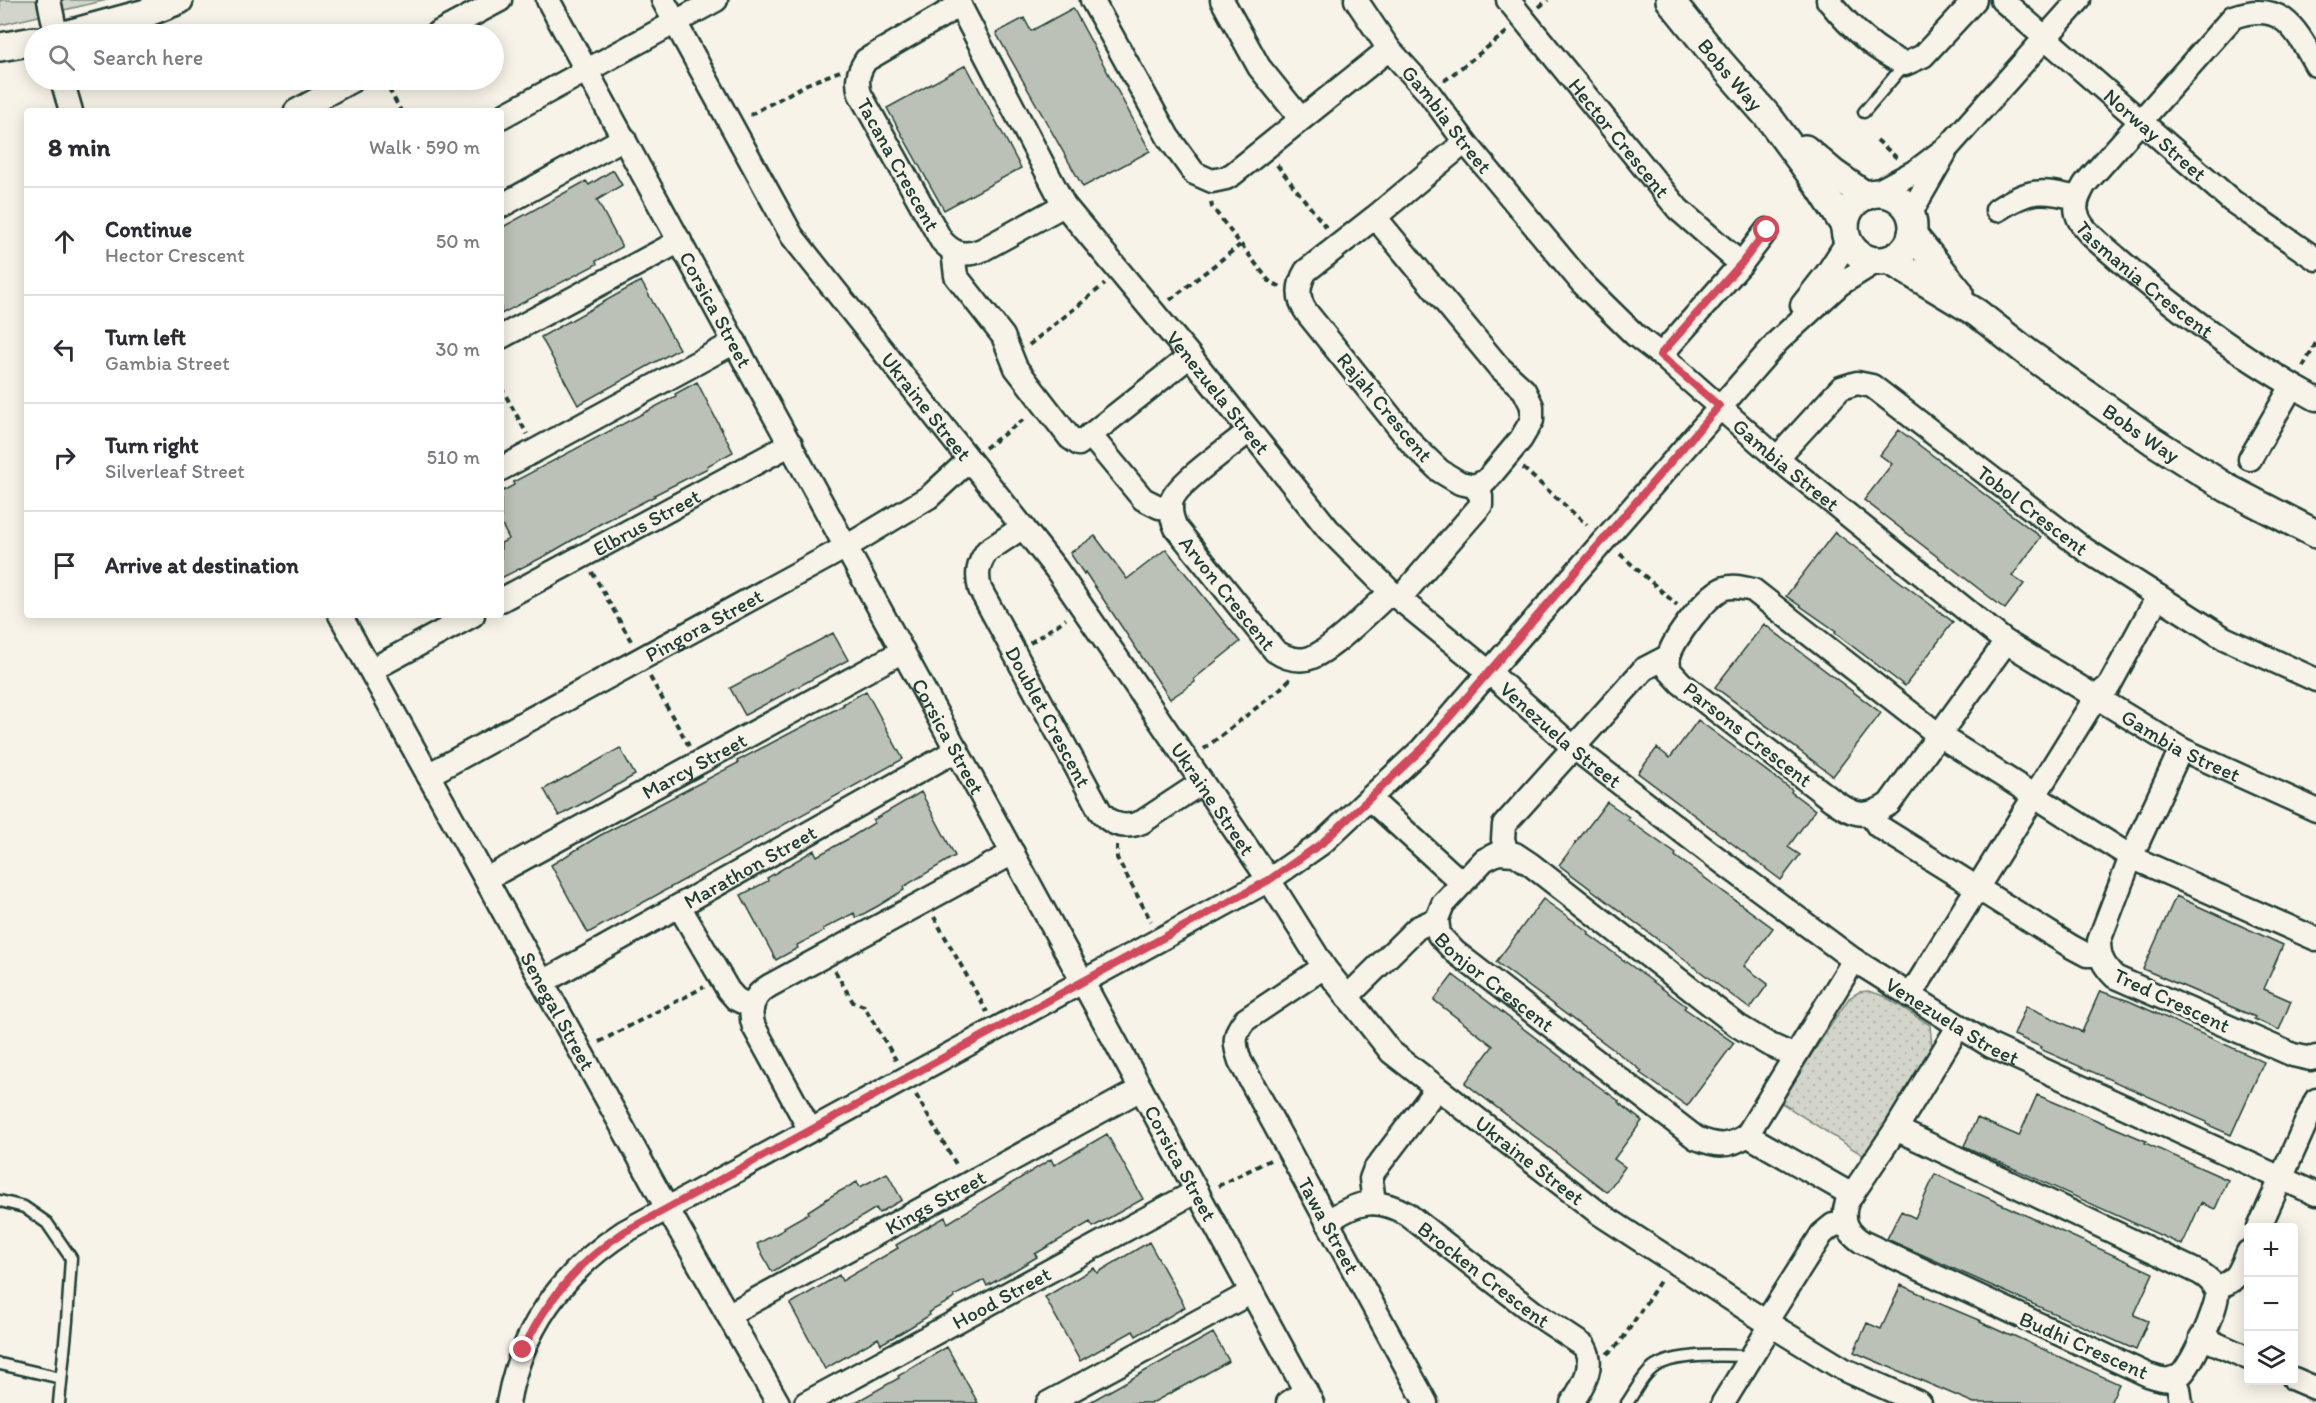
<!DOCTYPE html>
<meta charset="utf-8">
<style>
:root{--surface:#fff;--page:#f2f2f3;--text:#2b2b33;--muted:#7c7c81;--line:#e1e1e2}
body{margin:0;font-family:Itim,sans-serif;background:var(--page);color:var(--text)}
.controls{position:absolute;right:18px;bottom:18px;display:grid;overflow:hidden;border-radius:6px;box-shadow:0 3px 15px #0003}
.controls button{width:54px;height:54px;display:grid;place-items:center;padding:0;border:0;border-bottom:2px solid var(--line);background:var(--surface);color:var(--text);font:30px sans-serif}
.stop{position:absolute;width:18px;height:18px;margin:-14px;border:4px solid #d1495b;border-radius:50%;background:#fff}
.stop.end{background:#d1495b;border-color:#fff;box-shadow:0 2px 6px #0008}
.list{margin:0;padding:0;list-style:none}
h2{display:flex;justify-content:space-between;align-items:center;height:78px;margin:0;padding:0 24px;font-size:26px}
h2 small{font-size:20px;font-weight:400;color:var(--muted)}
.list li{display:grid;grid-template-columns:39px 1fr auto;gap:18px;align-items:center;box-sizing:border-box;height:108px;padding:0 24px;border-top:2px solid var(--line)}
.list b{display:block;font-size:22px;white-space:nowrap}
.list p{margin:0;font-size:20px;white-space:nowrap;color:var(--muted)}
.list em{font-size:20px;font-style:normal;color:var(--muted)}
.icon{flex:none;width:33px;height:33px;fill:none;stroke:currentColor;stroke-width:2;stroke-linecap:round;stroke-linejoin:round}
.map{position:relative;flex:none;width:2316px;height:1403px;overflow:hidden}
.search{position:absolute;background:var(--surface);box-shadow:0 3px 15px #0003;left:24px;top:24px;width:480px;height:66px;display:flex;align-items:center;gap:15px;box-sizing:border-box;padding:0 21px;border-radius:33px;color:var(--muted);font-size:22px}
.panel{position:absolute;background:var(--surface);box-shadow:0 3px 15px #0003;left:24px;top:108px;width:480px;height:510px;border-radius:6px}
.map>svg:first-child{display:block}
.green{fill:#d3d5ca;stroke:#79897f;stroke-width:1.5}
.park{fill:url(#park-dots);stroke:#79897f;stroke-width:1.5}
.building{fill:#bbc1b6;stroke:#1f3d34;stroke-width:1.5}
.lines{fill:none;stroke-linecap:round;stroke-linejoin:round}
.service-casing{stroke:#1f3d34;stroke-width:15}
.minor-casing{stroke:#1f3d34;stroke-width:27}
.tertiary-casing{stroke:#1f3d34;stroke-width:32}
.path{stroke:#1f3d34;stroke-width:4;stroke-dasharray:6 4.5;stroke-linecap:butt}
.service{stroke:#f7f3e8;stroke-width:10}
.minor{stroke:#f7f3e8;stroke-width:22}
.tertiary{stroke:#f7f3e8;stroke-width:27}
.route{stroke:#d1495b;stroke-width:8}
.labels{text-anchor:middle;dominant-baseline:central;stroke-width:6;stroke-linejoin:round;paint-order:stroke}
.street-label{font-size:21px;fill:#1f3d34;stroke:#f7f3e8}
</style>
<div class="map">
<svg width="2316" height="1403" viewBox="0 0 2316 1403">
<defs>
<pattern id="park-dots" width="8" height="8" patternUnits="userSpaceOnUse" patternTransform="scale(1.5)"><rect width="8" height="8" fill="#d3d5ca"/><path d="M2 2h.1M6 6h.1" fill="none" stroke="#b5b8ae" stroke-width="1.8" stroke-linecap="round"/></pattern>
</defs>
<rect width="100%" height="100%" fill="#f7f3e8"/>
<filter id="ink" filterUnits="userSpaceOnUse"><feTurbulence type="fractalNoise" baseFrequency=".0167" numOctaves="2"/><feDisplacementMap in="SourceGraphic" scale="12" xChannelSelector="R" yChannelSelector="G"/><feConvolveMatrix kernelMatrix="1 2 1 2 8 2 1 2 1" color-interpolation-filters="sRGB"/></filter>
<g filter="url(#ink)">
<path class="green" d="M0 0H107L0 25Z"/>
<path class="park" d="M1868 991 1884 996 1930 1025 1932 1048 1926 1061 1864 1156 1780 1102 1849 998 1859 992Z"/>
<path class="building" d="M1073 8 1150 151 1083 187 996 33 1024 18 1031 31Z
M966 65 1021 168 944 210 887 108Z
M613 170 622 185 597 200 622 247 596 261 597 264 501 314V228L586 181 589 185Z
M641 281 679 349 578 405 541 337Z
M697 382 733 452 707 466 708 468 654 495 655 496 600 524 545 556 501 578V543L509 539 501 523V492L514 485 513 482 676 396 675 394Z
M1899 430 2041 537 2012 576 2024 584 2005 609 1864 500 1892 464 1880 455Z
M1835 532 1953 622 1905 686 1835 633 1836 631 1786 596Z
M1095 536 1127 579 1166 549 1240 642 1194 679 1195 682 1170 699 1085 572 1084 574 1070 553Z
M1764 624 1881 713 1833 776 1715 687Z
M833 633 848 660 745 715 730 688Z
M866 691 903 759 588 933 551 865 599 836 738 763 737 761 844 705 843 704Z
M1698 720 1792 790 1791 792 1815 810 1788 847 1800 855 1781 880 1638 773 1657 748 1670 758Z
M620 748 635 775 586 803 585 802 559 816 544 789 566 777 567 778Z
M921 792 955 856 903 887 904 890 878 906 856 918 854 913 823 929 824 931 797 945 798 948 776 960 741 895 768 881 767 878 814 850 817 856 848 839 874 823 873 820Z
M1607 802 1629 817 1627 819 1676 854 1675 856 1773 928 1744 966 1768 984 1750 1009 1559 865Z
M2176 896 2283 945 2264 989 2291 1001 2279 1030 2254 1019 2255 1017 2143 969Z
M1543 899 1589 932 1588 934 1686 1006 1684 1008 1734 1043 1687 1106 1640 1073 1642 1071 1496 962Z
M1453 975 1570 1064 1569 1065 1619 1101 1618 1102 1642 1121 1614 1159 1625 1167 1607 1192 1465 1083 1493 1046 1434 1000Z
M2100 991 2129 1001 2264 1062 2231 1135 2206 1124 2207 1122 2040 1049 2041 1047 2014 1035 2026 1006 2082 1032Z
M2037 1095 2146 1141 2145 1143 2228 1180 2215 1209 2201 1203 2182 1245 1964 1146 1977 1118 2019 1136Z
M1107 1134 1143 1199 1093 1227 1090 1222 1035 1254 1037 1257 1010 1273 987 1286 984 1280 954 1296 955 1298 929 1312 930 1315 904 1331 881 1344 878 1338 825 1369 790 1304 839 1275 842 1281 898 1248 896 1245 945 1217 948 1223 1051 1159 1054 1165Z
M887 1173 902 1200 879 1213 876 1208 772 1272 757 1244 785 1229 784 1227 809 1213 808 1211 833 1195 857 1182 860 1187Z
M1935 1174 2153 1273 2134 1315 2148 1321 2136 1350 1887 1239 1901 1211 1915 1218Z
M1149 1242 1185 1307 1136 1336 1133 1331 1080 1361 1045 1297 1094 1268 1097 1273Z
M1901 1285 1925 1296 1924 1297 1981 1321 1980 1322 2011 1336 2012 1335 2119 1384 2110 1403H1974L1854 1352 1867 1323 1881 1329Z
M1213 1333 1229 1361 1202 1376 1152 1403H1088Z
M947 1347 978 1403H854L899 1378 898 1376Z"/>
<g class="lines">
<defs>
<path id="service" d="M1864 112 1905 64
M0 1201 24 1207 47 1223 71 1258 67 1321 59 1403
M0 1364 61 1378
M1627 1403C1635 1392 1642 1376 1653 1368 1674 1352 1725 1356 1751 1356"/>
<g id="minor">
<path d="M49 0 56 34"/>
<path id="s1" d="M548 0 1312 1403"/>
<path id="s2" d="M663 0 792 236 1056 569 1269 880 1324 967 1391 1052 1600 1214 1771 1325 1843 1369 1920 1403"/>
<path id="s3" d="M957 0 1064 205 1190 356 1328 529 1391 592 1489 672 1573 747 1710 853 1854 960 1991 1046 2316 1194"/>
<path d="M1092 0 1168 137 1194 173 1212 181 1226 178 1233 174 1389 49"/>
<path d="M1222 0 1259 67 1301 119"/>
<path id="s4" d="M1356 0 1389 49 1429 93 1465 142 1582 283 1635 335 1661 355 1777 458 2006 642 2181 749 2316 810"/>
<path id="s5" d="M1508 0 1678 209 1741 264"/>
<path d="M1828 0C1848 25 1875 51 1905 64L1923 56 1975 0"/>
<path id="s6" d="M2002 0 2232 201 2316 259"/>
<path id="s7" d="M960 5 866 60C858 72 856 80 860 94L941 240C953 254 965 257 982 250L1064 205"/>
<path d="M436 34 500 0"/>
<path id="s8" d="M2316 65C2295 28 2282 0 2233 17L2085 184C2080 193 2074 203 2077 214 2082 232 2104 246 2117 258 2178 311 2245 360 2316 399"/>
<path d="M62 80 71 111"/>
<path d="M296 111 353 80"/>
<path d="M501 117 716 0"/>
<path d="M1873 194 1916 171 1949 146 2079 0"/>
<path d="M501 206 624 138"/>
<path d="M1997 210C2029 189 2041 189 2077 198"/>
<path d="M1910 214 1945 153"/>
<path d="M1375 217 1498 366 1524 390 1532 406V420L1521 439 1486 481 1474 486 1460 483 1440 471 1414 446 1307 313C1297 299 1297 286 1306 271L1375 217 1465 142"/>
<path d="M953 251 956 276 1003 336 1016 368 1070 438 1079 444 1180 364"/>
<path d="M1802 305 1828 272 1848 241"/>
<path d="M501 337 680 241"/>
<path d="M1661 355 1741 264 1767 230"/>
<path id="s9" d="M1249 431C1233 445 1177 483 1172 500 1169 510 1172 519 1176 528L1275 651C1284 657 1294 661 1306 659 1327 656 1373 608 1391 592"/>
<path d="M1090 435 1143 499 1159 507 1171 508"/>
<path id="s10" d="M1777 458 1841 388 1857 383 1872 386 2084 549 2224 638 2316 680"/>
<path d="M2250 459 2292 386"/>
<path d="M501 469 735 342"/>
<path id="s11" d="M1023 527 987 551C978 564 976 574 980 589L1100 811C1112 826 1125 829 1142 822L1201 783"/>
<path d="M1399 599 1481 505V496L1474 486"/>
<path id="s12" d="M501 600 791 444"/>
<path id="s13" d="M340 615 662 1199 778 1403"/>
<path d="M2006 642 1889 804C1865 820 1854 815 1832 800L1681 683 1669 670C1669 666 1668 660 1669 656 1673 639 1708 593 1725 588 1735 585 1743 588 1753 590L1940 736 2131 857 2316 939"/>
<path d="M371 670 473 615"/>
<path d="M2181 749 2131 857 2099 941C2099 957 2103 965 2115 977L2293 1055 2311 1059 2316 1057"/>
<path id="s14" d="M428 775 846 547 929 497 969 460"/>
<path d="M1370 799 1462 883"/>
<path d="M1870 814 1878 826 2072 947 2087 955H2099"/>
<path d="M1507 853 1503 839 1504 825 1644 669 1669 656"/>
<path id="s15" d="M486 879 903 651"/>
<path d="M679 906 728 990 736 999 752 1007"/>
<path id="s16" d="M1324 967 1245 1020C1233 1034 1234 1044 1240 1061L1426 1403"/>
<path id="s17" d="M543 982 957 750"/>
<path d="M1910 996 2096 697 2109 686 2158 596"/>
<path d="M1347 997 1417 928 1437 919"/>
<path id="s18" d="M1795 1056 1768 1044 1738 1026 1530 864 1515 854 1498 853 1484 860 1443 904 1437 919 1439 935 1455 952 1696 1138C1716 1146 1729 1148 1747 1135L1854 960"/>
<path d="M1896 1129 2200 1273C2208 1278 2216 1284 2217 1294 2217 1308 2191 1369 2179 1376 2168 1382 2160 1379 2148 1375L1862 1242C1847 1232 1841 1220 1847 1202L1896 1129 1958 1027"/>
<path d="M810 1130 754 1027C748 1010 753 995 769 986L1013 853"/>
<path d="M1747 1135 1852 1195"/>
<path d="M1374 1203 1371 1179 1374 1171 1437 1088"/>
<path id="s19" d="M1327 1222C1356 1202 1375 1196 1407 1214L1533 1312 1584 1346C1596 1366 1583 1385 1572 1403"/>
<path d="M2259 1228 2316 1100"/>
<path d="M2214 1287C2237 1284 2240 1271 2248 1252"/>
<path id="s20" d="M728 1315 1141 1089"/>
<path d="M1766 1322 1822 1234 1833 1225 1845 1224"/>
<path d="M2201 1337 2248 1358"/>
<path d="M2173 1378 2179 1389 2181 1403"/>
<path d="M2294 1379 2315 1388"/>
<path d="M508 1403C521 1330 562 1272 624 1232L1269 880 1322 843 1422 749 1778 341 1840 284 1877 261"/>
<path id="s21" d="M806 1403 1197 1191"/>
<path d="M1048 1403 1252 1292"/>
<path d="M1288 1403 1306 1391"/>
<path d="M1723 1403 1771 1325"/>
</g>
<g id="tertiary">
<path id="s22" d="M1670 0 1720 62 1770 119 1820 187 1845 226"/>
<path d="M68 34 146 13 179 0"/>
<path d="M0 47 34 41"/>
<path d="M1805 149 1833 173 1866 196"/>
<circle cx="1879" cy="227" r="34"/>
<path d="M1912 234 1959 292"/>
<path id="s23" d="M1889 260 1977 313 2028 353 2153 441 2227 488 2316 534"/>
</g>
</defs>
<use href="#service" class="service-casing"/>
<use href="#minor" class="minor-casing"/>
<use href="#tertiary" class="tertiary-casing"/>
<path class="path" d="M1539 7 1548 0
M384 80 401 111
M1444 81 1507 32
M750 115 807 84 840 71
M1877 140 1898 159
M1277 165 1328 230
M1211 202 1212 207 1269 281 1281 287
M1170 300 1240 245
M1029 345 1105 284
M2303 367 2316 343
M501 387 527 434
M985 448 1027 417
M1523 468 1587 525
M1620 554 1677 605
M592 572 631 641
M1030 643 1066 619
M650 677 689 746
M1204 749 1279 690 1291 678
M1117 845V858L1151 921
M934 917 987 1012
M835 971 853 1002 864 1006 896 1060
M599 1042 704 987
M916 1095 957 1166
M1218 1186 1270 1160
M1607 1354 1620 1343 1662 1278"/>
<use href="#service" class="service"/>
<use href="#minor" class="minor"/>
<use href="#tertiary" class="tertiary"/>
</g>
</g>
<g class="lines" filter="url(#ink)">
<path class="route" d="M523 1350C546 1300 578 1262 624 1232L1269 880 1322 843 1422 749 1719 406 1660 355 1741 264 1767 230"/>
</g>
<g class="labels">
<g class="street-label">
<text stroke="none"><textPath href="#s22" startOffset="96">Bobs Way</textPath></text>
<text stroke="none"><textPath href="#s4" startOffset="150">Gambia Street</textPath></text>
<text stroke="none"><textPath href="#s6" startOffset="204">Norway Street</textPath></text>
<text stroke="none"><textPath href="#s5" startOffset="177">Hector Crescent</textPath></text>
<text stroke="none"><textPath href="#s7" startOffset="225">Tacana Crescent</textPath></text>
<text stroke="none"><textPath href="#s8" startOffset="459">Tasmania Crescent</textPath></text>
<text stroke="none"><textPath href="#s1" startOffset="352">Corsica Street</textPath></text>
<text stroke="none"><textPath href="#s3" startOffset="474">Venezuela Street</textPath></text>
<text stroke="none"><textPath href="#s2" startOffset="486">Ukraine Street</textPath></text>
<text transform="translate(1385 407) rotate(50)">Rajah Crescent</text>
<text stroke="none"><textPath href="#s23" startOffset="306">Bobs Way</textPath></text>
<text stroke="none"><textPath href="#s4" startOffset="636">Gambia Street</textPath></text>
<text stroke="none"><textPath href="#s10" startOffset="330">Tobol Crescent</textPath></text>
<text stroke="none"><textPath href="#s12" startOffset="165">Elbrus Street</textPath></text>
<text stroke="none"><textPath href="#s9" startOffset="216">Arvon Crescent</textPath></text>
<text stroke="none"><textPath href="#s14" startOffset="314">Pingora Street</textPath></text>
<text stroke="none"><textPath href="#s11" startOffset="228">Doublet Crescent</textPath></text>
<text stroke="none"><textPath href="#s3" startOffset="960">Venezuela Street</textPath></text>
<text transform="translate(1748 734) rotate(38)">Parsons Crescent</text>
<text stroke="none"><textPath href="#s1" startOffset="838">Corsica Street</textPath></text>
<text stroke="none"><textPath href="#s4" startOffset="1122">Gambia Street</textPath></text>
<text stroke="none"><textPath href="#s15" startOffset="237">Marcy Street</textPath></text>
<text stroke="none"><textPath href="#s2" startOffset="972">Ukraine Street</textPath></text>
<text stroke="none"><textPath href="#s17" startOffset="237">Marathon Street</textPath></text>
<text stroke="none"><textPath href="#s18" startOffset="544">Bonjor Crescent</textPath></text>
<text transform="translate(2172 1000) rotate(25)">Tred Crescent</text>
<text stroke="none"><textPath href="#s13" startOffset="452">Senegal Street</textPath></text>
<text stroke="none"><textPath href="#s3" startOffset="1446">Venezuela Street</textPath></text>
<text stroke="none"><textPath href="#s2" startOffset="1458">Ukraine Street</textPath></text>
<text stroke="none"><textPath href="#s1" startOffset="1324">Corsica Street</textPath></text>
<text stroke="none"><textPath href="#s20" startOffset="236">Kings Street</textPath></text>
<text stroke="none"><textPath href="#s16" startOffset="326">Tawa Street</textPath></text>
<text stroke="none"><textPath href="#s19" startOffset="184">Brocken Crescent</textPath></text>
<text stroke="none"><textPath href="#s21" startOffset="222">Hood Street</textPath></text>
<text transform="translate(2084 1345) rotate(24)">Budhi Crescent</text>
</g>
</g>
</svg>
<div class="controls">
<button>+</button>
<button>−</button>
<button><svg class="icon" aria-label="layers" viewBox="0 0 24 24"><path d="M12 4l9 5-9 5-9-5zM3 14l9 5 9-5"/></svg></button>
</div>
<div class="stop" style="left:1767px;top:230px"></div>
<div class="stop end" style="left:523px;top:1350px"></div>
<div class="search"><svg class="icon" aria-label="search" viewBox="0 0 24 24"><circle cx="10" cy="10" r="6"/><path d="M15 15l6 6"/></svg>Search here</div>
<section class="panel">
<h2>8 min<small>Walk · 590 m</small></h2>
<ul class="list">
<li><svg class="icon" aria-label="ahead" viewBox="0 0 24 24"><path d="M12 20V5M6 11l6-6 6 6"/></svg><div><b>Continue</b><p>Hector Crescent</p></div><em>50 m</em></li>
<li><svg class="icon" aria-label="left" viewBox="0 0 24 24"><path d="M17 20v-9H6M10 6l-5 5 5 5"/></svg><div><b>Turn left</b><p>Gambia Street</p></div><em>30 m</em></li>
<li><svg class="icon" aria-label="right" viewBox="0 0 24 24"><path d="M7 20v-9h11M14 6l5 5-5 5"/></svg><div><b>Turn right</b><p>Silverleaf Street</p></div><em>510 m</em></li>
<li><svg class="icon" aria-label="arrive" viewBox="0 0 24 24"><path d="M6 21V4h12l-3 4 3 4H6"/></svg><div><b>Arrive at destination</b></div></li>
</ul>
</section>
</div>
